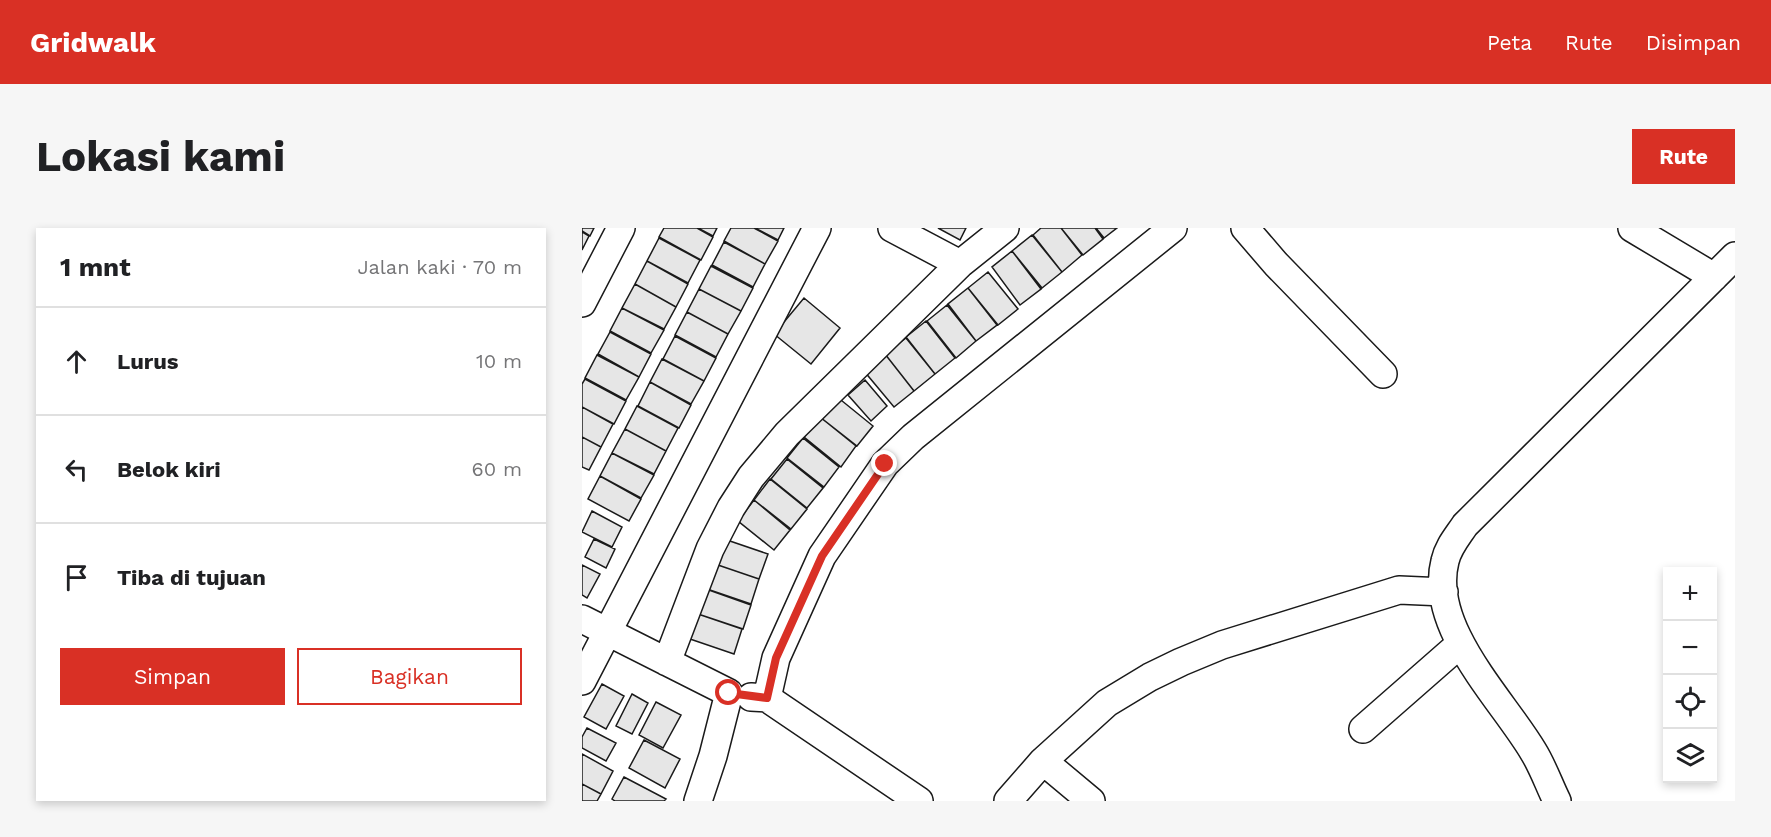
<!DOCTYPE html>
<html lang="id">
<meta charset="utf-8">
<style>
:root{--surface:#fff;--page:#f6f6f6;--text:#202124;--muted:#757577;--line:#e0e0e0;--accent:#d93025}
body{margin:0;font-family:"Work Sans",sans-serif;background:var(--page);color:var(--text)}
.controls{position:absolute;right:18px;bottom:18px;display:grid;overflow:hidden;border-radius:0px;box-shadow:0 3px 9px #0003}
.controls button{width:54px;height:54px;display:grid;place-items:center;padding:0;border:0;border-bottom:2px solid var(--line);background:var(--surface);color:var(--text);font:30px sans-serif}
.stop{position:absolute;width:18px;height:18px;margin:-14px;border:4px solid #d93025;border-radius:50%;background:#fff}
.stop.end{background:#d93025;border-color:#fff;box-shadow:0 2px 6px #0008}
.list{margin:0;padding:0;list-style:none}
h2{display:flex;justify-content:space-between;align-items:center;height:78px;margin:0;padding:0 24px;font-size:26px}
h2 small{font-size:20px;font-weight:400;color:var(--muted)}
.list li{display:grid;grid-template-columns:39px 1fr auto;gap:18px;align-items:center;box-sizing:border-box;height:108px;padding:0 24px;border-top:2px solid var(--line)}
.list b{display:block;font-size:22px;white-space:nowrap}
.list em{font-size:20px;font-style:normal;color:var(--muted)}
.actions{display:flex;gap:12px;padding:18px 24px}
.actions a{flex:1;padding:14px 0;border:2px solid var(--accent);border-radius:0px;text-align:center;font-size:21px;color:var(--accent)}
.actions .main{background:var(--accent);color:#fff}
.icon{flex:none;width:33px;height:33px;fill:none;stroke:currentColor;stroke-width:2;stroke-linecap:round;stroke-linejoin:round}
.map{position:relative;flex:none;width:1153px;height:573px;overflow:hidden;border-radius:0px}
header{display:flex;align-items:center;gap:36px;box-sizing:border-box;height:84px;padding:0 30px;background:var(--accent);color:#fff}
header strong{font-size:28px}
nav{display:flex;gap:33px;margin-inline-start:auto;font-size:21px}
.intro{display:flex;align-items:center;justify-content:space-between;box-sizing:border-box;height:144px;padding:0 36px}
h1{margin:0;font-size:42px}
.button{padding:15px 27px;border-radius:0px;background:var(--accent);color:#fff;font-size:21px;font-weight:700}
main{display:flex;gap:36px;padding:0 36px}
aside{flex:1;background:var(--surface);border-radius:0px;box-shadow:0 3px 9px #0003}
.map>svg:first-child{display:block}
.building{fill:#e6e6e6;stroke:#1a1a1a;stroke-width:1.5}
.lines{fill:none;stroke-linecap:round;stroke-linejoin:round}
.minor-casing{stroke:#1a1a1a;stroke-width:30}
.minor{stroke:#fff;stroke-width:27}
.route{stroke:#d93025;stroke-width:8}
</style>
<header>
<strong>Gridwalk</strong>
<nav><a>Peta</a><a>Rute</a><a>Disimpan</a></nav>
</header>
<div class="intro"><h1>Lokasi kami</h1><a class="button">Rute</a></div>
<main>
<aside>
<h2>1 mnt<small>Jalan kaki · 70 m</small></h2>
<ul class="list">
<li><svg class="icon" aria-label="ahead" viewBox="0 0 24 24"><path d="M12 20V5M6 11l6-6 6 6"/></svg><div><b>Lurus</b></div><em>10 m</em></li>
<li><svg class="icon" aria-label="left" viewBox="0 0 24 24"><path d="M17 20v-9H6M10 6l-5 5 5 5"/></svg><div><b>Belok kiri</b></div><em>60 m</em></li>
<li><svg class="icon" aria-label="arrive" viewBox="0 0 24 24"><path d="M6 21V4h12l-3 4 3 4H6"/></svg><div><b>Tiba di tujuan</b></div></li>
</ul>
<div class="actions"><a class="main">Simpan</a><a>Bagikan</a></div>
</aside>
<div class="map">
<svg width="1153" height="573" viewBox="0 0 1153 573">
<rect width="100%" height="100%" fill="#fff"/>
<path class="building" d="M0 0H12L8 8 0 3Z
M82 0H115L131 9 119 32 77 9Z
M116 0H135L131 8Z
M149 0H172L196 13 183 36 142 13Z
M173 0H202L196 12Z
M356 0H384L378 12Z
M459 0H479L500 27 480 44 451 7Z
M479 0H513L521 11 501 27Z
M514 0H535L522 10Z
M0 4 7 8 0 22Z
M450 7 480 44 460 60 430 23Z
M77 10 118 32 106 55 65 33Z
M142 14 183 36 171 59 130 37Z
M430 23 459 61 438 77 410 39Z
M65 33 106 56 94 79 53 56Z
M129 38 171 60 159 83 117 61Z
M406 44 436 81 416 97 386 60Z
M53 56 94 79 82 101 40 80Z
M386 60 415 97 394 113 366 76Z
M117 61 159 83 146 106 105 84Z
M222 70 258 100 229 136 192 106Z
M365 77 394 113 374 130 345 93Z
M40 80 82 102 69 125 28 103Z
M105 84 146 106 134 129 93 107Z
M344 93 373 130 353 146 324 109Z
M28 104 69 126 57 149 16 126Z
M93 108 134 130 122 153 81 131Z
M324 110 353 146 332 163 303 126Z
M303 126 332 163 312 179 282 143Z
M15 127 57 149 44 172 3 150Z
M80 131 122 153 109 176 68 154Z
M3 151 44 173 32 196 0 179V156Z
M283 152 305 178 289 193 266 167Z
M68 154 109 177 97 200 56 178Z
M254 168 291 198 275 218 238 189Z
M55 178 96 200 84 223 43 201Z
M0 179 31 196 19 219 0 209Z
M238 189 274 218 259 239 222 209Z
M43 201 84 223 72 246 30 225Z
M0 209 19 219 7 242 0 239Z
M221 210 257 239 242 259 205 230Z
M30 225 72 247 59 270 18 248Z
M205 231 241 260 225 280 189 251Z
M18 248 59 271 47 293 6 271Z
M188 251 225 281 209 301 172 272Z
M172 272 208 302 192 322 156 293Z
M10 283 40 299 30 319 0 304Z
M12 311 33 321 24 340 3 329Z
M142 311 186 326 177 351 133 336Z
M133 336 177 351 169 376 125 361Z
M0 337 18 346 5 370 0 367Z
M124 361 169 377 161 401 116 386Z
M116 386 160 401 152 426 108 411Z
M20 456 42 468 24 501 2 489Z
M50 466 66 475 50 506 34 498Z
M74 474 99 487 81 520 57 507Z
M5 500 34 515 24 533 0 520V509Z
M62 512 98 531 83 560 47 540Z
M0 526 31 543 19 566 0 556Z
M42 549 84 571 82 573H33L30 571Z
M0 556 19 566 15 573H0Z"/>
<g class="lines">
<defs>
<path id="minor" d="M310 0 378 36
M663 0 694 36 801 146
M1050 0 1132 49
M0 75 39 0
M0 391 147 465 131 528 116 573
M85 434 128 321 149 280 169 249 205 206 378 36 423 0
M0 453 235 0
M169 469 185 470 337 573
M185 470 194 430 240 328 303 236 331 209 591 0
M781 501 878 416
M461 533 509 573
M426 573 461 533 525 475 568 449 599 434 640 417 817 362 862 364
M975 573C967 557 961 539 951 523 920 471 846 399 863 333 866 319 875 309 883 297L1153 28"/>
</defs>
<use href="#minor" class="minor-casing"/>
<use href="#minor" class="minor"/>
</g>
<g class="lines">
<path class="route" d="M147 465 185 470 194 430 240 328 303 236"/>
</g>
</svg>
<div class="controls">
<button>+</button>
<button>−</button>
<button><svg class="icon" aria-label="locate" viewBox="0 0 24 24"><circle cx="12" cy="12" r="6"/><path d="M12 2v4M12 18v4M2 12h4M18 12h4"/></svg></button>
<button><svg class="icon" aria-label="layers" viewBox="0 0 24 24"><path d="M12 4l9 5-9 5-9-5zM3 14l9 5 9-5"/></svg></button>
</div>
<div class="stop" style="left:147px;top:465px"></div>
<div class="stop end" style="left:303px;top:236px"></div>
</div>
</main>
